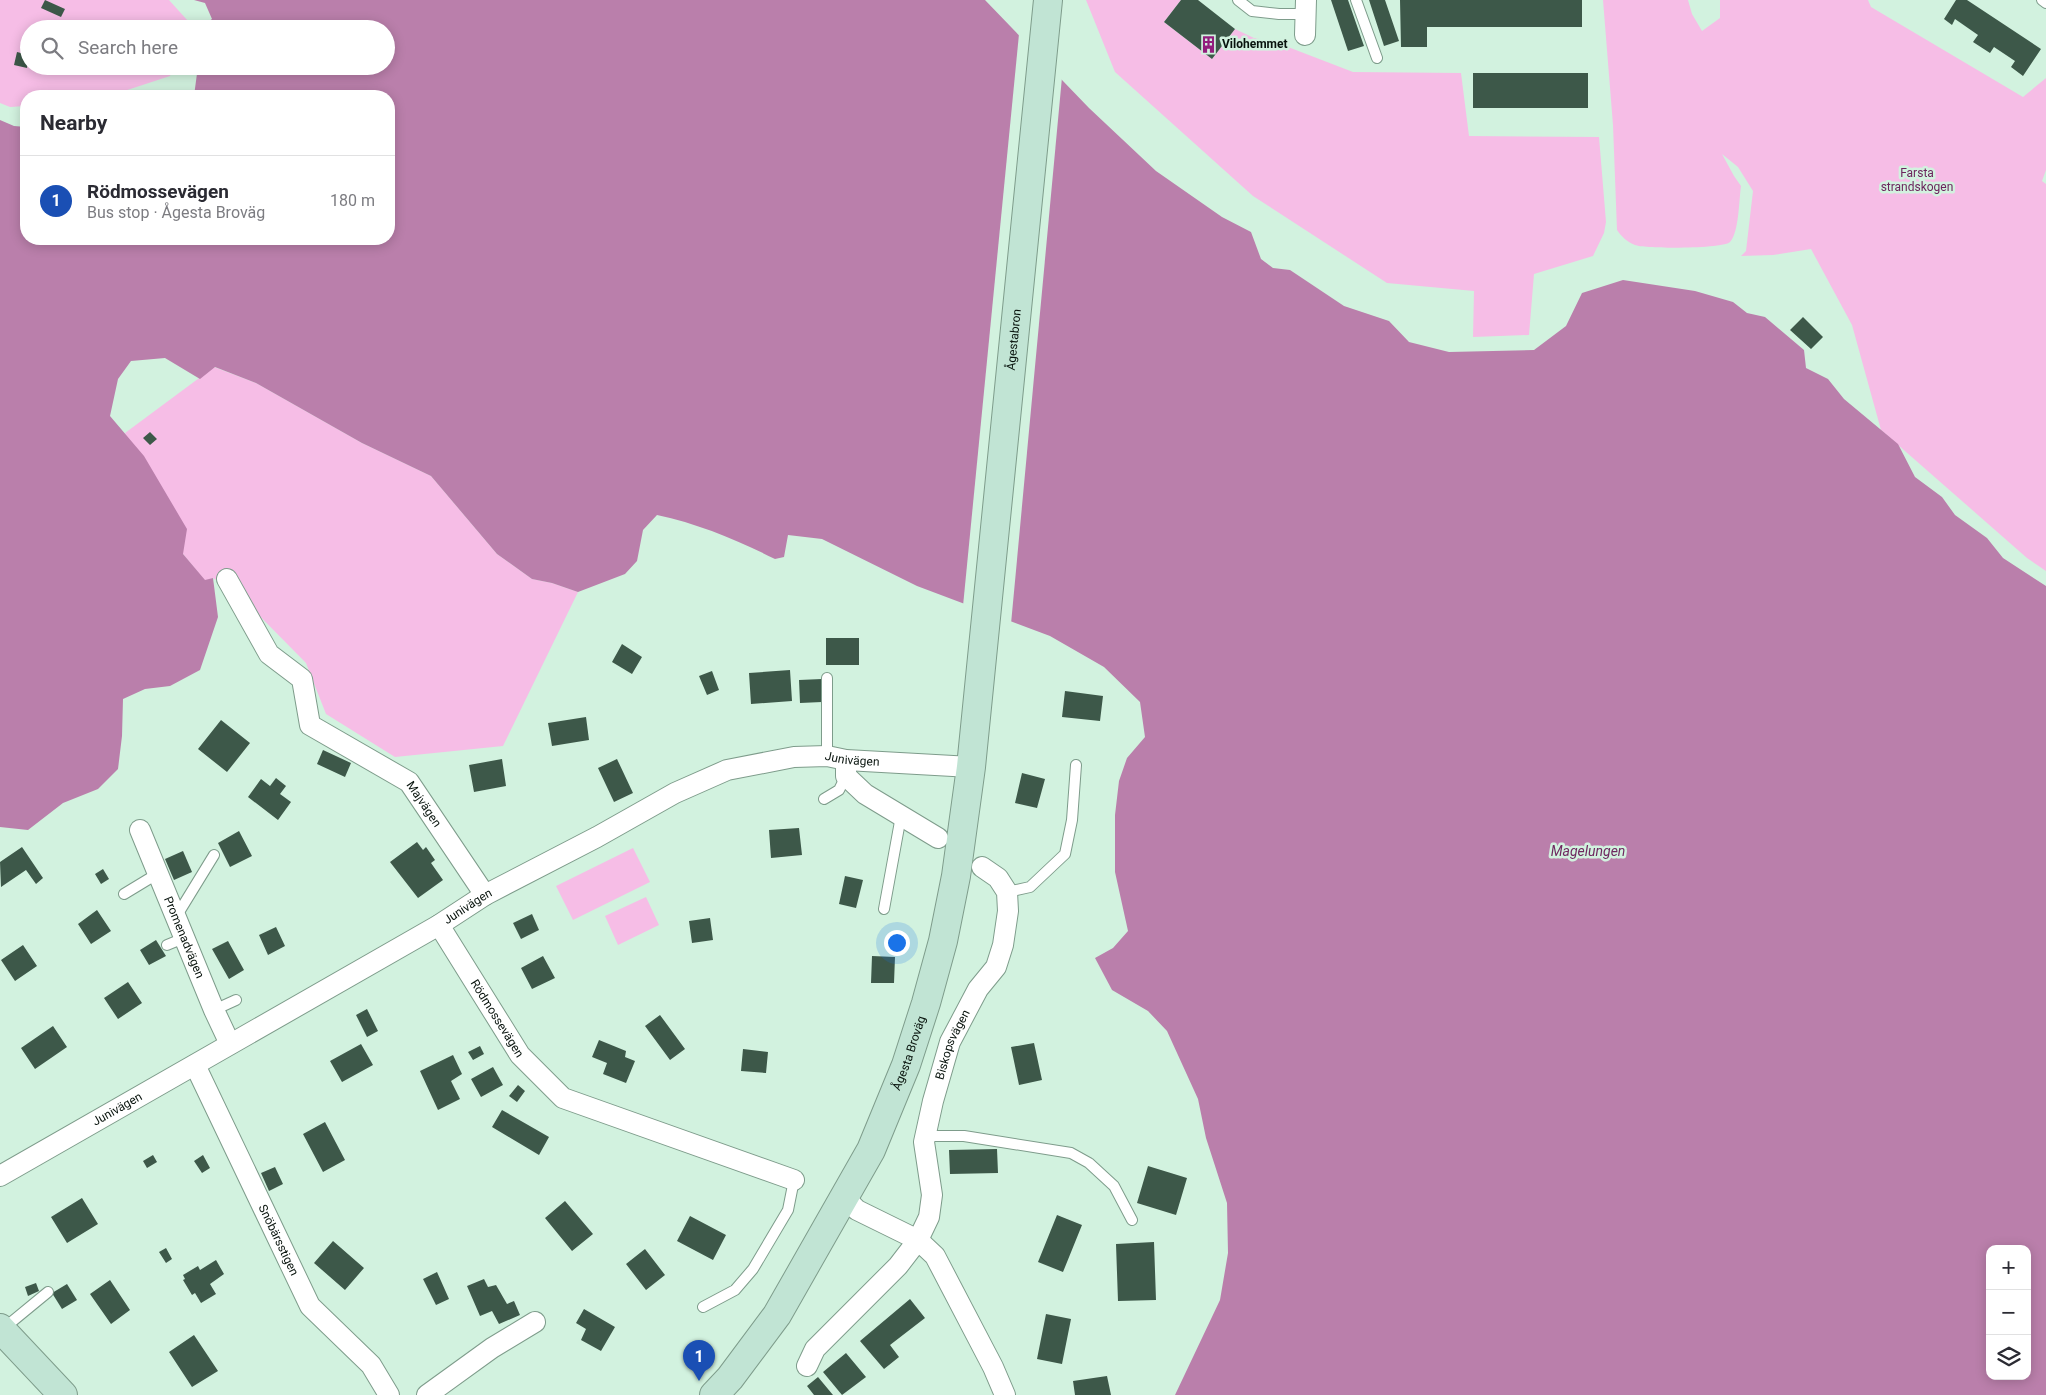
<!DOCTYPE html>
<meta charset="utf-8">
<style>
:root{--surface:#fff;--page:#f2f2f3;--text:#2b2b33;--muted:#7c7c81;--line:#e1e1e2;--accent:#921e7d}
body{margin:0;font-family:Roboto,sans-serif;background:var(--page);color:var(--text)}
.controls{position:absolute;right:15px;bottom:15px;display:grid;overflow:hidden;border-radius:10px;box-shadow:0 2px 12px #0003}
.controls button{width:45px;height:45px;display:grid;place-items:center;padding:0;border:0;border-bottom:1px solid var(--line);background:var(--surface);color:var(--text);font:25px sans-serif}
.you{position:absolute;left:896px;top:942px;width:18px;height:18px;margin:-12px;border:4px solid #fff;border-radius:50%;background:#1a73e8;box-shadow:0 0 0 8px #1a73e833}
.badge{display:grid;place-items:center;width:32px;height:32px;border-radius:50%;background:var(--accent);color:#fff;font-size:16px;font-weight:700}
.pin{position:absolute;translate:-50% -41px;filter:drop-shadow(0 1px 2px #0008)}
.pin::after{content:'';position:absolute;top:26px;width:18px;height:15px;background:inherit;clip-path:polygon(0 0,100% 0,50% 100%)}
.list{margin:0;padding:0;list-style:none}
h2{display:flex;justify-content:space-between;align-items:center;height:65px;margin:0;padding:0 20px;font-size:21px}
h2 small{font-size:16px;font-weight:400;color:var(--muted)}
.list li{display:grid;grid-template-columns:32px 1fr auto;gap:15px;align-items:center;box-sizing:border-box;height:90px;padding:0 20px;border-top:1px solid var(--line)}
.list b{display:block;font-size:19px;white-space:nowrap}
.list p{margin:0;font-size:16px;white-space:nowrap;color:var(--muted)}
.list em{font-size:16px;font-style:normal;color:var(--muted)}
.icon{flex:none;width:28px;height:28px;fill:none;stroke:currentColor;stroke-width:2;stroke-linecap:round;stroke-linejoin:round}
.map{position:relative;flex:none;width:2046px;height:1395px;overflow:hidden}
.search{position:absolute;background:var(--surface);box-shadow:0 2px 12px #0003;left:20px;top:20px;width:375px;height:55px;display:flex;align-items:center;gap:12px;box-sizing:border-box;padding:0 18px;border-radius:28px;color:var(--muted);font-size:19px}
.panel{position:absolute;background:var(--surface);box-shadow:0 2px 12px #0003;left:20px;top:90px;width:375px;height:155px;border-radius:20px}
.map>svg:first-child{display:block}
.green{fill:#f6bde6}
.water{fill:#ba7fab;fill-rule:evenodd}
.pier{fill:#d2f2df}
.building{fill:#3d5849}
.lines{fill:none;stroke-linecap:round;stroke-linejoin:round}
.lane-casing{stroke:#7e9c8b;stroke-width:12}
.street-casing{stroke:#7e9c8b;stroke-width:22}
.secondary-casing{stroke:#7e9c8b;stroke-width:30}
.lane{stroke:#fff;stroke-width:10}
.street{stroke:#fff;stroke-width:20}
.secondary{stroke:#c1e4d4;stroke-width:28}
.labels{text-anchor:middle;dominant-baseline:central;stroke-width:5;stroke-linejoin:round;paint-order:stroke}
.poi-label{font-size:12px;font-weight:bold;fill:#08130d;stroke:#d2f2df;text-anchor:start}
.park-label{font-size:12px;fill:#6c255d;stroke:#d2f2df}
.street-label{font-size:12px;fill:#08130d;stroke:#d2f2df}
.water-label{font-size:14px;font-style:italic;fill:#6f2860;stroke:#d2f2df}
</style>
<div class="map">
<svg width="2046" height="1395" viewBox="0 0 2046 1395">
<rect width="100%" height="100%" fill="#d2f2df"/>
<path class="green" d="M0 0H169L188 21 187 29H29V66H174L170 76 109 96H26V106L10 107 0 103Z
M1086 0H1181L1164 22 1212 59 1235 29 1254 38 1275 42 1353 72 1461 73 1469 136 1599 137 1606 222 1604 233 1593 256 1534 274 1529 335 1473 337 1474 291 1387 283 1253 196 1115 72Z
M1603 0H1688L1692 14 1702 31 1720 18V0H1868L1871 7 2023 97 2046 78V170L2042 181 2046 184V571L2027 558 1881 430 1852 325 1811 249 1773 255 1741 256 1746 251 1753 191 1738 167 1722 154 1734 176 1741 186C1739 199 1739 233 1730 242 1723 249 1645 249 1635 245 1627 242 1621 236 1617 230L1613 125Z
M214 367 256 383 362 443 431 476 497 554 532 579 552 583 578 592 503 746 395 757 326 714 306 663 237 593 213 578 205 581 183 554 125 433Z
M633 848 650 882 573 920 556 886Z
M646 897 659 925 618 945 605 916Z"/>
<path class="water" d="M194 0H985L1089 108 1156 171 1222 217 1251 232 1261 259 1273 268 1290 270 1344 306 1389 321 1409 342 1449 352 1534 350 1566 326 1582 293 1623 280 1695 291 1733 302 1747 313 1765 317 1804 350 1806 368 1828 379 1844 399 1898 444 1915 477 1942 497 1955 515 1987 538 2003 558 2046 586V1395H1175L1220 1300 1228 1253 1227 1203 1206 1138 1198 1099 1167 1031 1148 1011 1112 990 1095 958 1113 948 1128 931 1115 872V815L1119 781 1127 758 1145 737 1140 702 1104 667 1050 636 917 586 822 539 788 535 784 557 775 559C737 540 699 524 657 515L643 530 637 561 625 574 578 592 552 583 532 579 497 554 431 476 362 443 256 383 215 367 200 379 165 358 131 361 118 379 110 416 144 456 187 529 183 554 205 580 213 578 218 617 200 670 170 686 145 689 123 699 122 736 118 769 98 789 63 803 28 830 0 827V120L14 126 26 127V239H389V96H194L198 66H386V29H202L203 26 212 19 205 3ZM1990 1249H2027V1376H1990Z
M147 90 171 96H138Z"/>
<path class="pier" d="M1019 34 1062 77 1011 624 963 606Z"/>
<path class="building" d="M45 0 65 9 61 17 41 8Z
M1181 0H1198L1235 29 1212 59 1164 22Z
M1331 0H1348L1364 46 1348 51Z
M1369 0H1385L1399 41 1384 46Z
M1400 0H1582V27H1427V47H1401Z
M1956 0H1967L2041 49 2023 76 2011 67 2015 61 1994 47 1990 53 1973 42 1978 35 1955 19 1952 25 1944 19Z
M17 52 29 55 27 68 14 65Z
M1473 73H1588V108H1473Z
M1803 317 1823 337 1811 349 1790 330Z
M150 432 157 439 150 445 143 438Z
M826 638H859V665H826Z
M622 644 642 657 632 674 612 662Z
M790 670 792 701 751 704 749 673Z
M712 671 719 690 707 695 699 676Z
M822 679V702L800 703 799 680Z
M1065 691 1103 696 1100 721 1062 717Z
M586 717 589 740 552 746 548 723Z
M221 720 250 743 227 772 198 749Z
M323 750 351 763 345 777 317 764Z
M502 759 506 786 474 792 469 765Z
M617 759 633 793 614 802 598 768Z
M1022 773 1045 779 1037 808 1015 803Z
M276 778 286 786 280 794 291 802 278 820 248 797 261 779 270 786Z
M799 828 802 855 771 858 769 830Z
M239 831 252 856 230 867 218 843Z
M417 842 423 850 426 847 435 860 431 863 443 880 418 898 390 862Z
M22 847 43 878 36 884 26 870 1 887 0 862Z
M183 851 192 872 174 880 165 859Z
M103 869 109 879 101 884 95 874Z
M845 876 863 880 856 908 839 904Z
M97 910 111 931 91 944 78 924Z
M532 914 539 930 521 939 513 923Z
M710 918 713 940 692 943 689 921Z
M276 927 285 946 268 955 259 935Z
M156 940 166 956 149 965 140 950Z
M228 941 244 970 229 979 212 949Z
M23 945 37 966 15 981 1 960Z
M543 956 555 978 532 989 521 968Z
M872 956 895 957 894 983H871Z
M128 982 142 1003 118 1019 104 998Z
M367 1009 378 1031 367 1037 356 1015Z
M660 1015 685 1049 670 1060 645 1026Z
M53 1026 67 1047 35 1069 21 1048Z
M599 1040 626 1051 625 1057 635 1061 626 1083 603 1074 607 1063 592 1057Z
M1034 1043 1042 1080 1019 1085 1011 1047Z
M361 1044 373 1065 342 1082 330 1061Z
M480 1046 484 1054 473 1060 468 1052Z
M743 1049 768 1052 766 1073 741 1071Z
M453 1055 462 1074 451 1081 460 1099 438 1110 420 1071Z
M493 1067 503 1085 481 1097 471 1079Z
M518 1085 525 1091 517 1102 509 1096Z
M502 1110 549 1137 539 1155 492 1127Z
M325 1122 345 1160 323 1172 303 1134Z
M997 1149 998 1173 950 1174 949 1150Z
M153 1155 157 1162 147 1168 143 1161Z
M203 1155 210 1168 202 1173 194 1161Z
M1148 1166 1187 1178 1176 1215 1137 1203Z
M275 1167 283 1184 269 1191 261 1173Z
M82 1198 98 1224 67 1243 51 1217Z
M565 1201 593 1234 572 1251 545 1218Z
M1057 1215 1082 1225 1063 1272 1038 1262Z
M690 1216 726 1235 713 1260 677 1241Z
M333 1241 364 1268 345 1290 314 1263Z
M1154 1242 1156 1300 1118 1301 1116 1244Z
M166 1248 172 1259 166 1263 159 1252Z
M645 1249 665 1275 646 1290 626 1264Z
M216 1260 224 1274 210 1284 216 1294 201 1303 195 1293 192 1295 183 1280 185 1279 183 1275 198 1266 200 1270Z
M437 1272 449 1299 436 1305 423 1279Z
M484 1279 488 1287 496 1285 507 1304 514 1301 520 1315 499 1324 492 1311 480 1316 467 1286Z
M110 1280 130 1310 111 1324 90 1294Z
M36 1283 39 1291 28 1296 25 1287Z
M67 1284 77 1300 62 1309 52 1293Z
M910 1299 925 1318 890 1345 899 1357 884 1369 860 1341Z
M584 1309 615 1327 601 1351 581 1340 586 1329 576 1323Z
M1046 1314 1071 1319 1062 1364 1037 1359Z
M194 1335 218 1371 192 1387 169 1352Z
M846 1353 866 1377 842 1395 823 1372Z
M1107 1376 1111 1395H1075L1073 1381Z
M818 1377 833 1395H814L807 1386Z"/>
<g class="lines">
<defs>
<path id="lane" d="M1238 0 1252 11 1279 14H1306
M1356 0 1377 58
M2042 0 2046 3
M827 756V678
M824 799 839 790 846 776
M1007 892 1030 887 1065 854 1072 820 1076 765
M124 894 157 874
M884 909 901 816
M176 917 214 855
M167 945 184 938
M214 1010 236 1000
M925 1136H964L1071 1153 1089 1163 1114 1186 1132 1220
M703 1307 735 1290 753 1269 788 1210 794 1180
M3 1329 48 1292"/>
<g id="street">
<path d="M1305 35 1306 0"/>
<path id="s1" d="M227 579 269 654 302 679 310 725 409 782 485 895"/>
<path d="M846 760V776L865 794 938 838"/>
<path id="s2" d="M140 830 214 1010 230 1044"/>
<path id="s3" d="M439 925 520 1055 563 1098 794 1180"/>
<path id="s4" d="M195 1065 310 1306 371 1365 389 1395"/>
<path id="s5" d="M0 1176 439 925 485 895 597 837 675 793 727 770 794 757 827 756 846 760 971 767"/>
<path d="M845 1198 857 1210 918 1240 935 1256 993 1367 1005 1395"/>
<path id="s6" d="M807 1366 815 1349 898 1266 918 1240 929 1217 932 1195 924 1142 933 1101 950 1042 978 989 996 967 1003 945 1008 911 1007 892 998 878 982 867"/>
<path d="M427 1395 492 1348 535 1322"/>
</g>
<g id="secondary">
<path d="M0 1328 63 1395"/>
<path id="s7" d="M714 1395 730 1378 777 1315 871 1150 906 1065 926 1003 943 941 956 876 971 767 1048 0"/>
</g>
</defs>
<use href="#lane" class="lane-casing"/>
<use href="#street" class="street-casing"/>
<use href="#secondary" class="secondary-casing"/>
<use href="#lane" class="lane"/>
<use href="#street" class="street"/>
<use href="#secondary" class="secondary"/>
</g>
<defs>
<symbol id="building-bare" viewBox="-9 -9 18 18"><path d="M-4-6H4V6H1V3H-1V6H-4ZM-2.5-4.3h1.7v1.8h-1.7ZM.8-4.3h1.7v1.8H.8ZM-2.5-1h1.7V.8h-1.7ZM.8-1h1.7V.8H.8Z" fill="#921e7d" stroke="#d2f2df" stroke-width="2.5" paint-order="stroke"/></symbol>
</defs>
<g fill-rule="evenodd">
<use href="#building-bare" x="1196" y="32" width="25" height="25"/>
</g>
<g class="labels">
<g class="poi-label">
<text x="1222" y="44">Vilohemmet</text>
</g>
<g class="park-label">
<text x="1917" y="173">Farsta<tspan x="1917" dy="14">strandskogen</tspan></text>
</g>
<g class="street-label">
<text stroke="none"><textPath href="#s7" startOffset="1119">Ågestabron</textPath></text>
<text stroke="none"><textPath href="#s5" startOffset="960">Junivägen</textPath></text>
<text stroke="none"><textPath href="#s1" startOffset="315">Majvägen</textPath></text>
<text stroke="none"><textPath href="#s5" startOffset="540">Junivägen</textPath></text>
<text stroke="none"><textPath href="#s2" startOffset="116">Promenadvägen</textPath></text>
<text stroke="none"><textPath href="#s3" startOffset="110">Rödmossevägen</textPath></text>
<text stroke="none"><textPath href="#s6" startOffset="372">Biskopsvägen</textPath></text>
<text stroke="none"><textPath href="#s7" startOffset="396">Ågesta Broväg</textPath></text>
<text stroke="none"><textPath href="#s5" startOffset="135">Junivägen</textPath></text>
<text stroke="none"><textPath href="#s4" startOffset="194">Snöbärsstigen</textPath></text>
</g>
<g class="water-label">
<text x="1588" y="851">Magelungen</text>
</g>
</g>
</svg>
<div class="controls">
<button>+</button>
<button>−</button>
<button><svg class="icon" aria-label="layers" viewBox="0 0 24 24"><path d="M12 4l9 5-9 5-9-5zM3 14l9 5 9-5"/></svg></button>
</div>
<div class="you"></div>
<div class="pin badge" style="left:699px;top:1381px;background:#1a4fb4">1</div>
<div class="search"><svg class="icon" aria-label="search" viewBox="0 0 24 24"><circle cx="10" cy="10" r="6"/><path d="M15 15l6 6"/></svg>Search here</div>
<section class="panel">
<h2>Nearby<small></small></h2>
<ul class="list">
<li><span class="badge" style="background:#1a4fb4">1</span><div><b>Rödmossevägen</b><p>Bus stop · Ågesta Broväg</p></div><em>180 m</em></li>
</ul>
</section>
</div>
